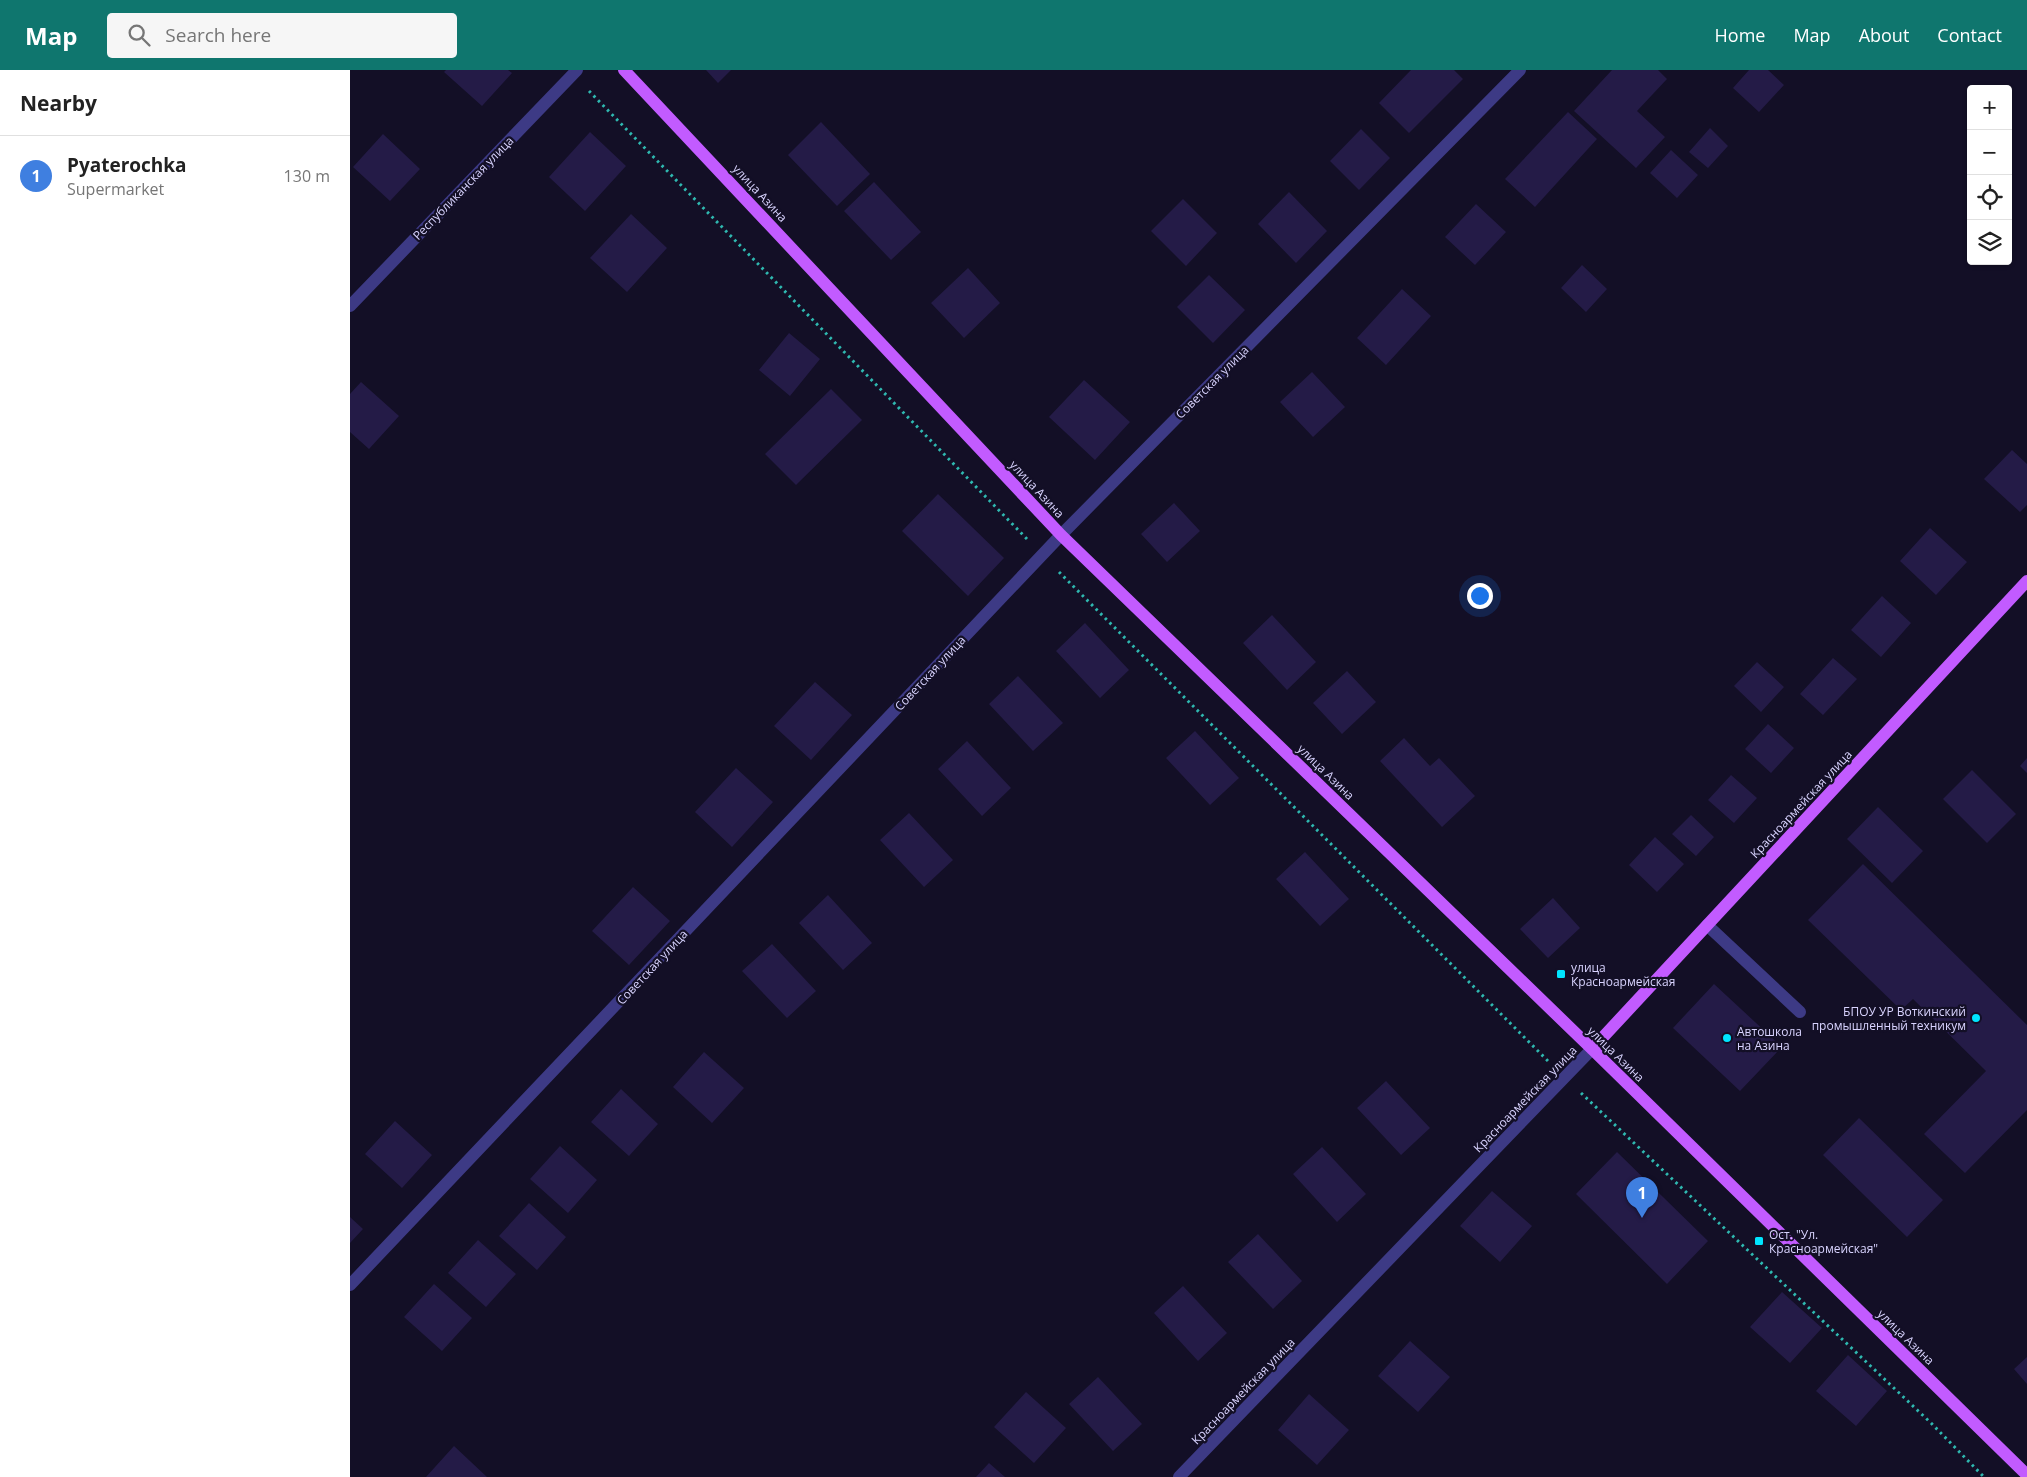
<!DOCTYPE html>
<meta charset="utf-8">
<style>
:root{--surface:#fff;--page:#f6f6f6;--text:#222;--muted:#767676;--line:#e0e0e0;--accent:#0f766e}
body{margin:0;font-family:"Open Sans",sans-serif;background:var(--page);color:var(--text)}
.controls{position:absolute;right:15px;top:15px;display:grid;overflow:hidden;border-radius:5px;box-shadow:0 1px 4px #0004}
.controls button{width:45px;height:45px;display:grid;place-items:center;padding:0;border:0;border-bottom:1px solid var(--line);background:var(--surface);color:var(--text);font:25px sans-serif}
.you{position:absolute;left:1129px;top:525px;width:18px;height:18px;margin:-12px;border:4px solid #fff;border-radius:50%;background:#1a73e8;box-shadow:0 0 0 8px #1a73e833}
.badge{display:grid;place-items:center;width:32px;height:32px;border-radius:50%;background:var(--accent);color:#fff;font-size:16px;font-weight:700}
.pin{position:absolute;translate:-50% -41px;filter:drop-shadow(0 1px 2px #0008)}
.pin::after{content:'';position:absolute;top:26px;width:18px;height:15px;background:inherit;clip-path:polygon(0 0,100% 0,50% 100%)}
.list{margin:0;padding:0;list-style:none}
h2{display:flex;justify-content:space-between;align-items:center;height:65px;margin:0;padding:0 20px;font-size:21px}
h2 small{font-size:16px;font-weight:400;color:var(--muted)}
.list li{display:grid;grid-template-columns:32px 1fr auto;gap:15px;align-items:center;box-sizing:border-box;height:80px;padding:0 20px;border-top:1px solid var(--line)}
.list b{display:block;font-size:19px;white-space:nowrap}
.list p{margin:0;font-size:16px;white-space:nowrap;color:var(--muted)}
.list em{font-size:16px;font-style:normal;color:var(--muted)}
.icon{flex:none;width:28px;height:28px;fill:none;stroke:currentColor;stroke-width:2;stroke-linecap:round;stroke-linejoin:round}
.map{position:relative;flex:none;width:1677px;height:1407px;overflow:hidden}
header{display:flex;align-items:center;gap:30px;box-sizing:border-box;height:70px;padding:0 25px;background:var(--accent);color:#fff}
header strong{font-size:24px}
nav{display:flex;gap:28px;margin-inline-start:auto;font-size:18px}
.search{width:350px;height:45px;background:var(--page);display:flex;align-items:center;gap:12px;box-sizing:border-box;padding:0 18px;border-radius:5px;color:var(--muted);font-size:19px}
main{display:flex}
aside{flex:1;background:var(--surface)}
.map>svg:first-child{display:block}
.building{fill:#241b47}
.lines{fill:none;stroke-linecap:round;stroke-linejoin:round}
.path{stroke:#2fb8b0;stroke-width:3;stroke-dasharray:2.5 4;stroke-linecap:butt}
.minor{stroke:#3d3a85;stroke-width:12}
.major{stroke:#c25bff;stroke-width:12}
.poi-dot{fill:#00e5ff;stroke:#130f26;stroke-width:2}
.labels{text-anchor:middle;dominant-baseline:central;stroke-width:4.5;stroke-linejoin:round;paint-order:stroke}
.street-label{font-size:12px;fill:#d9d4ff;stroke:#130f26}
.poi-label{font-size:12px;fill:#d9d4ff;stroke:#130f26;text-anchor:start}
</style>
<header>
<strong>Map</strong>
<div class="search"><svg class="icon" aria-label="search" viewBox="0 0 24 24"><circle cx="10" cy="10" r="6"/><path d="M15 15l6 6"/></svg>Search here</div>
<nav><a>Home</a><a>Map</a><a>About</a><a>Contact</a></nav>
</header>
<main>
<aside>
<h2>Nearby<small></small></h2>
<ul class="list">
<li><span class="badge" style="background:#3f7fe0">1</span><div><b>Pyaterochka</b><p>Supermarket</p></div><em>130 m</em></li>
</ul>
</aside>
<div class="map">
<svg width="1677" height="1407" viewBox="0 0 1677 1407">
<rect width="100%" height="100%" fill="#130f26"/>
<path class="building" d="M96 0H158L162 3 132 36 94 2Z
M356 0H381L368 13Z
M1061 0H1104L1113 9 1059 63 1029 33Z
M1262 0H1308L1317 9 1287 41 1315 67 1286 98 1224 41Z
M1399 0H1418L1434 15 1409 42 1383 18Z
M1218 42 1247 69 1185 137 1155 109Z
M471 52 520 104 487 136 438 85Z
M1360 58 1378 76 1358 98 1339 82Z
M1011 59 1040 88 1009 120 980 91Z
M240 62 276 96 235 141 199 107Z
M33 64 70 99 40 131 3 97Z
M1321 80 1348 105 1327 128 1300 103Z
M524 112 571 162 541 190 494 141Z
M939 122 977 161 946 193 908 154Z
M833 129 867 163 836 196 801 161Z
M1126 134 1156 162 1125 195 1095 167Z
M281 144 317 178 277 222 240 188Z
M1232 195 1257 219 1236 242 1211 218Z
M618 198 650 233 614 268 581 233Z
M859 205 895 240 863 273 827 237Z
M1052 219 1081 246 1036 295 1007 268Z
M439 263 470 289 440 326 409 300Z
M962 302 995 337 963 367 930 332Z
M734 310 780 352 745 390 699 347Z
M11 312 49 346 19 379 0 362V324Z
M481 319 512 350 446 415 415 384Z
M1662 380 1677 394V435L1670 442 1634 409Z
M588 424 654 488 618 526 552 461Z
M824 433 850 461 817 492 791 464Z
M1580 458 1617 492 1586 525 1550 491Z
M1532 526 1561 553 1531 587 1501 560Z
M922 545 966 592 937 620 893 573Z
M735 553 779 600 750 628 706 581Z
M1483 588 1507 609 1473 645 1450 624Z
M1407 592 1434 617 1411 642 1384 616Z
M997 601 1026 632 992 664 963 633Z
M668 606 713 653 683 681 639 634Z
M465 612 502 645 461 690 424 656Z
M1418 654 1444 678 1421 703 1395 679Z
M845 661 889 708 860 735 816 688Z
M1054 668 1080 696 1089 688 1125 726 1092 757 1030 691Z
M617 671 661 718 632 746 588 699Z
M1677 688V703L1670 696Z
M386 698 423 732 382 777 345 742Z
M1622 700 1666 744 1637 773 1593 729Z
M1381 705 1407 728 1384 753 1358 730Z
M1528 737 1573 781 1542 813 1497 769Z
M559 743 603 790 574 817 530 770Z
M1341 745 1364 767 1346 786 1322 764Z
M1305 767 1334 794 1307 822 1279 795Z
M955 782 999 829 970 856 926 809Z
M1513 794 1677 955V1040L1615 1103 1574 1064 1636 1001 1563 929 1551 940 1458 850Z
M283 817 320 851 279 895 242 861Z
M478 825 522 873 493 900 449 853Z
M1203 828 1230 858 1198 888 1170 859Z
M422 874 466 921 437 948 392 901Z
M1364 914 1432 977 1390 1021 1323 958Z
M354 982 394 1018 362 1053 323 1017Z
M1036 1011 1080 1058 1051 1085 1007 1038Z
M271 1019 308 1054 279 1086 241 1052Z
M1509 1048 1593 1130 1557 1167 1473 1085Z
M45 1051 82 1085 52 1118 15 1084Z
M210 1076 247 1110 218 1143 180 1109Z
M972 1077 1016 1124 987 1152 943 1104Z
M1267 1082 1358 1171 1317 1214 1226 1124Z
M1142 1121 1182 1156 1150 1192 1110 1156Z
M179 1133 216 1167 187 1200 149 1166Z
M0 1147 13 1159 0 1173Z
M908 1164 952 1211 923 1239 878 1192Z
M128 1170 166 1204 136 1237 98 1203Z
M84 1214 122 1248 92 1281 54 1247Z
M833 1216 877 1263 848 1291 804 1243Z
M1432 1222 1472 1258 1440 1293 1400 1257Z
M1060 1271 1100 1307 1068 1342 1028 1306Z
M1498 1285 1537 1321 1506 1356 1466 1321Z
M1677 1287V1314L1664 1299Z
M748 1307 792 1354 763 1381 719 1334Z
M676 1322 716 1358 684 1393 644 1357Z
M959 1324 999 1360 967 1395 928 1360Z
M104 1376 137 1407H76Z
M639 1393 655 1407H626Z"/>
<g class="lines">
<path class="path" d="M239 21 677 469
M709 502 1198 991
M1231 1023 1581 1353 1634 1407"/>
<path class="minor" d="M0 236 227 0
M1357 855 1450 942
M0 1215 711 465 1170 0
M829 1407 1242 979"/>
<path class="major" d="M274 0 711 465 1242 979 1677 1405
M1242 979 1677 511"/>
</g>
<g class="poi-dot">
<rect x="1206" y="899" width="10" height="10" rx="2.5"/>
<circle cx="1626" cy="948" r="5"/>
<circle cx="1377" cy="968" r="5"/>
<rect x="1404" y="1166" width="10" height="10" rx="2.5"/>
</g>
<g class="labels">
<g class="street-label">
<text transform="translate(113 118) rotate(-46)">Республиканская улица</text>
<text transform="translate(410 123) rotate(47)">улица Азина</text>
<text transform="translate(862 312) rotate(-45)">Советская улица</text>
<text transform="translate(687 419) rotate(47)">улица Азина</text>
<text transform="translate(580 603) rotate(-47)">Советская улица</text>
<text transform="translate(976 702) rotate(44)">улица Азина</text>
<text transform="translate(1451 734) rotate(-47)">Красноармейская улица</text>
<text transform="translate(302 897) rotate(-47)">Советская улица</text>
<text transform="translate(1266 984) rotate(44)">улица Азина</text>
<text transform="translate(1175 1029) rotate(-46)">Красноармейская улица</text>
<text transform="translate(1556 1267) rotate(44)">улица Азина</text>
<text transform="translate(893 1321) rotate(-46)">Красноармейская улица</text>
</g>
<g class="poi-label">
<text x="1221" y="897">улица<tspan x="1221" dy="14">Красноармейская</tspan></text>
<text x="1616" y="941" text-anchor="end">БПОУ УР Воткинский<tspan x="1616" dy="14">промышленный техникум</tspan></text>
<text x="1387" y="961">Автошкола<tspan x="1387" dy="14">на Азина</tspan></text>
<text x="1419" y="1164">Ост. "Ул.<tspan x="1419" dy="14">Красноармейская"</tspan></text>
</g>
</g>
</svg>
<div class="controls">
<button>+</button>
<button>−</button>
<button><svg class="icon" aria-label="locate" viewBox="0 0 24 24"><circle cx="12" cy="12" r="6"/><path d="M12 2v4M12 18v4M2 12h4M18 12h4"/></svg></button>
<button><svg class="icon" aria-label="layers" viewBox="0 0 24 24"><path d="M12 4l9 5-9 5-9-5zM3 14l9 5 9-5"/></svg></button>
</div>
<div class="you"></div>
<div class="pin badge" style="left:1292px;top:1148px;background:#3f7fe0">1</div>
</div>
</main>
